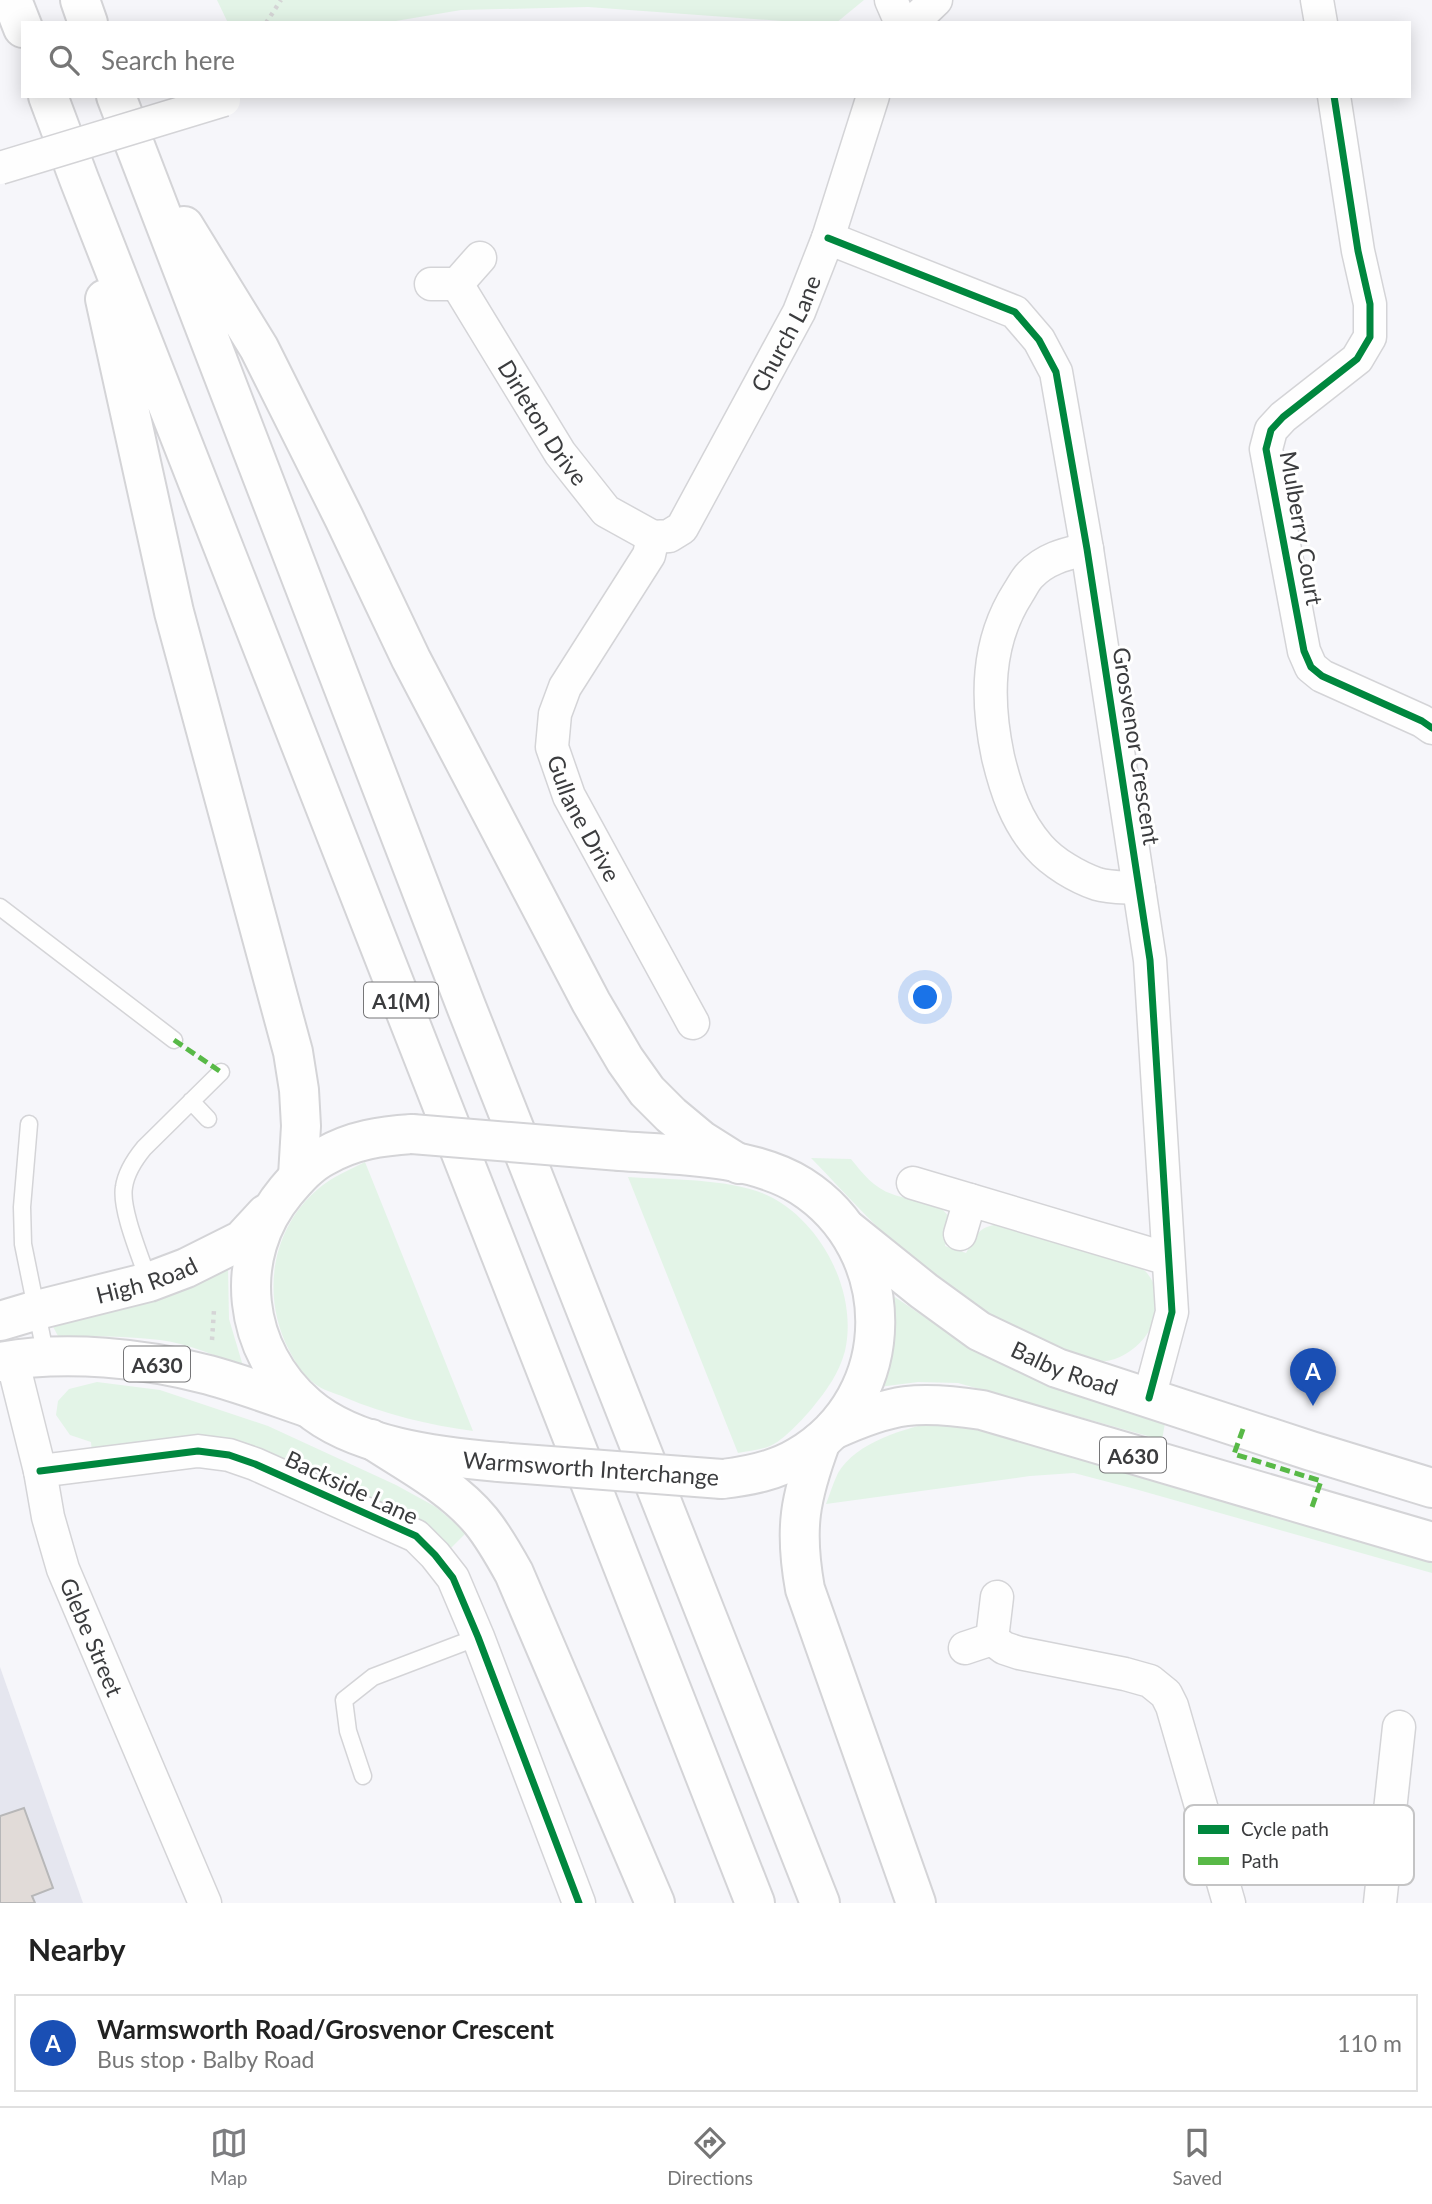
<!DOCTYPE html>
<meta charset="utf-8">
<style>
:root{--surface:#fff;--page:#f6f6f6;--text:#222;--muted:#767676;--line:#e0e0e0;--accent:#7c7d80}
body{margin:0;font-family:Lato,sans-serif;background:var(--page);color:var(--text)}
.you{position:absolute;left:926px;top:998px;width:24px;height:24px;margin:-18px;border:5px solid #fff;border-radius:50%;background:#1a73e8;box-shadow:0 0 0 10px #1a73e833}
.badge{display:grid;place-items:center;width:46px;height:46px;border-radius:50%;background:var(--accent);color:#fff;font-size:23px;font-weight:700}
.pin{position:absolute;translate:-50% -58px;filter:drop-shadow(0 2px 4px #0008)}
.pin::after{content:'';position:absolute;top:37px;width:24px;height:21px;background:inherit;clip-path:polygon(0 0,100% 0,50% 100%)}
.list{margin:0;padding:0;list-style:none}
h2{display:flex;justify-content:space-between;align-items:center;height:91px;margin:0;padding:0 28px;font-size:30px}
h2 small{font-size:23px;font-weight:400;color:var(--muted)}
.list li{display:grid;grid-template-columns:46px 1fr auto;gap:21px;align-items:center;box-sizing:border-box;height:98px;margin:0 14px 14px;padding:0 14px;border:2px solid var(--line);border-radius:0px}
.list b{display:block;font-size:26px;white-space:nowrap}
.list p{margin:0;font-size:23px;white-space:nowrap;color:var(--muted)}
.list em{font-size:23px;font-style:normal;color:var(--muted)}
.icon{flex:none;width:38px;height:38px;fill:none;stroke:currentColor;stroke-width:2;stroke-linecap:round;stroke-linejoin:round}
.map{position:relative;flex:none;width:1432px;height:1903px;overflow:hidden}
.search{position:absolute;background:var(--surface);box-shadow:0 4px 18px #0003;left:21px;right:21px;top:21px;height:77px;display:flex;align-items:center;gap:18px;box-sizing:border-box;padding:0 24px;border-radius:0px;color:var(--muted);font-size:26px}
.sheet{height:203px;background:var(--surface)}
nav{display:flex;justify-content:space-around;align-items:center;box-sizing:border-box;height:98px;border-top:2px solid var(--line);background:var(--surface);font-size:19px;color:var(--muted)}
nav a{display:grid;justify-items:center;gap:4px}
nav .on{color:var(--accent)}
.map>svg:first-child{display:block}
.built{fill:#e5e6ef}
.green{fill:#e3f4e7}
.building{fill:#e1dbd8;stroke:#b7b7b8;stroke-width:2}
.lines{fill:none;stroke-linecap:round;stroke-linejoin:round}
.service-casing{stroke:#d4d4d7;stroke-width:19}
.minor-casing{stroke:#d4d4d7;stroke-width:35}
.primary-casing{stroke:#d4d4d7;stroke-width:42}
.motorway-casing{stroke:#d4d4d7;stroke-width:42}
.path{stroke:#d5d5d6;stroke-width:4.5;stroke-dasharray:3.5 5;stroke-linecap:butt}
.service{stroke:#fefefe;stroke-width:16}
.minor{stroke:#fefefe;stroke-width:32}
.primary{stroke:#fefefe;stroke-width:38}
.motorway{stroke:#fefefe;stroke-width:38}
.minor-bridge-casing{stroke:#d4d4d7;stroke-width:35;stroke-linecap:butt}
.primary-bridge-casing{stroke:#d4d4d7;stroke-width:42;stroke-linecap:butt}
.minor-bridge{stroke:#fefefe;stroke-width:32}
.primary-bridge{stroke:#fefefe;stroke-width:38}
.quiet{stroke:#58b947;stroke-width:5;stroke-dasharray:10 5;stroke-linecap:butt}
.cycleway-casing{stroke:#fff;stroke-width:11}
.cycleway{stroke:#00873e;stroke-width:7}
.labels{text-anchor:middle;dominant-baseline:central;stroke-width:6;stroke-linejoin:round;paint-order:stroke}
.shield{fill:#fff;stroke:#767678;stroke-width:2}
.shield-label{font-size:21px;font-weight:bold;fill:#3b3c3e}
.street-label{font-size:23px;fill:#3b3c3e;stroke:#fff}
.key{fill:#fff;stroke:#c4c4c5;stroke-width:2}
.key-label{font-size:19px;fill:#3b3c3e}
</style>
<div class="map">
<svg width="1432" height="1903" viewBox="0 0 1432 1903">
<rect width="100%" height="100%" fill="#f6f6fa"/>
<path class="built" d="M0 1667 83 1903H0Z"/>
<path class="green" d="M217 0H864L836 23H809L588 7 461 10 384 23H228Z
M811 1158 851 1159C863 1174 874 1188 892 1194 908 1201 943 1199 950 1220 952 1228 947 1238 945 1246L966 1253C976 1236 976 1228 998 1224L1133 1264C1137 1266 1144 1269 1147 1273 1178 1311 1135 1369 1089 1361 1032 1336 973 1311 925 1271 884 1237 848 1196 811 1158Z
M365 1162 473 1431C429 1425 386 1415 344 1397 335 1393 322 1390 315 1384 303 1375 295 1362 289 1350 261 1296 271 1229 318 1189 332 1177 349 1170 365 1162Z
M628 1177C671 1180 733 1178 771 1197 823 1224 858 1294 845 1351 839 1373 827 1390 813 1407 804 1418 783 1441 770 1446 760 1450 749 1451 738 1453Z
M228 1268 229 1319 243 1366C216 1356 189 1344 160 1340 126 1336 92 1336 58 1336L50 1321C110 1308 176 1302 228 1268Z
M889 1293 945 1331 988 1357 1165 1423 1162 1440 958 1383 918 1382 879 1387Z
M97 1382 160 1390 268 1426 396 1485 436 1507 466 1533 449 1550 241 1446 92 1454 91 1442 70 1435 56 1415 58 1401 69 1389Z
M939 1421 960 1422 1432 1559V1573L1135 1489 1074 1473 1030 1476 826 1504C830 1494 833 1483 838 1473 856 1442 906 1428 939 1421Z"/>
<path class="building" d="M24 1808 53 1888 32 1896 35 1903H0V1816Z"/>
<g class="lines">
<defs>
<path id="service" d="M0 907 174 1040
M191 1101 208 1119
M29 1124 22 1207 23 1244 46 1357
M149 1282C141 1258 120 1209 124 1187 126 1173 135 1159 144 1148L221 1072
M363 1776 348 1731 344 1700 373 1677 478 1637"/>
<g id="minor">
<path d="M891 0 901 23"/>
<path d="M1317 0 1321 23"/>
<path d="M912 23 936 0"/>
<path d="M1334 96 1358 251 1370 304V337L1357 359 1283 417 1271 430 1266 449 1304 651 1311 667 1322 676 1422 721 1432 728"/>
<path d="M828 238 1015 312 1039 340 1056 372 1087 549 1150 960 1172 1312 1149 1398"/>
<path d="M431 284H457L480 258"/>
<path id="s1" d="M457 284 560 453 606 511 653 537"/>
<path id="s2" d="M653 537 649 555 565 687 555 714 552 747 569 796 693 1023"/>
<path id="s3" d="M653 537 669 536 682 528 799 312 828 238 873 96"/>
<path d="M1087 549C1066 554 1046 558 1030 575 1025 580 1022 587 1018 593 986 643 986 700 998 757 1006 790 1016 821 1039 847 1053 863 1077 877 1097 884 1110 888 1126 887 1139 888"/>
<path d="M913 1183 1168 1259"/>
<path d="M960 1234 970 1200"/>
<path id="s4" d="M12 1359 40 1471 48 1517 63 1569 205 1903"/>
<path d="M40 1471 198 1451 229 1455 255 1464 416 1536 435 1555 453 1578 478 1637 579 1903"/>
<path d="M992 1639 1004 1648 1019 1653 1125 1674 1150 1681 1166 1694 1172 1706 1229 1903"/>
<path d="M965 1648 992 1639 997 1597"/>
<path d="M1380 1903 1399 1727"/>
</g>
<g id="primary">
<path d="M412 1134C381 1136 353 1140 325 1156 309 1164 297 1178 286 1191 231 1257 243 1351 307 1406 354 1447 439 1457 499 1462"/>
<path d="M620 1151C676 1155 752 1155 801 1186 900 1249 901 1397 798 1457 775 1471 749 1476 722 1479"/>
<path id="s5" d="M848 1230 924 1291 979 1331 1057 1368 1311 1451 1432 1488"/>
<path id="s6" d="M0 1321 37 1310 149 1282 186 1268 242 1240 266 1214"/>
<path d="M0 1362C65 1350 145 1358 209 1375 242 1384 274 1396 306 1407"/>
<path d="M833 1430C892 1403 918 1400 982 1410L1432 1542"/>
</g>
<path id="motorway" d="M12 0 23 28
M80 0 88 23
M48 96 79 179 755 1903
M116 96 466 1006 820 1903
M184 226 259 348 344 518 411 659 591 1002 625 1060 647 1091 671 1115 701 1140 739 1164
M105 299 174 612 293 1052 299 1090 301 1126 298 1176
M371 1439C409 1464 452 1486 481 1521 494 1537 504 1555 514 1573L655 1903
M821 1441C800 1498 794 1528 805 1589L916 1903"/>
</defs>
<use href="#service" class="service-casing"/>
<use href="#minor" class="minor-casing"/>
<use href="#primary" class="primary-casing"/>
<use href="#motorway" class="motorway-casing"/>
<path class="path" d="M266 23 281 0
M212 1340 214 1310"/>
<use href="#service" class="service"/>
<use href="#minor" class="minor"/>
<use href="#primary" class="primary"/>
<use href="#motorway" class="motorway"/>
<defs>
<path id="minor-bridge" d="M0 168 224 100"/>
<path id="primary-bridge" d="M412 1134 620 1151
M499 1462 722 1479"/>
</defs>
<use href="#minor-bridge" class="minor-bridge-casing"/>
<use href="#primary-bridge" class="primary-bridge-casing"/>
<use href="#minor-bridge" class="minor-bridge"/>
<use href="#primary-bridge" class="primary-bridge"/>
<path class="quiet" d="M174 1040 221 1072
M1243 1429 1234 1454 1321 1481 1312 1507"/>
<defs>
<path id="cycleway" d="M1334 96 1358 251 1370 304V337L1357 359 1283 417 1271 430 1266 449 1304 651 1311 667 1322 676 1422 721 1432 728
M828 238 1015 312 1039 340 1056 372 1087 549 1150 960 1172 1312 1149 1398
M40 1471 198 1451 229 1455 255 1464 416 1536 435 1555 453 1578 478 1637 579 1903"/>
</defs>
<use href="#cycleway" class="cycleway-casing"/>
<use href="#cycleway" class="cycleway"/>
</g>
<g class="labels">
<g class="shield">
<rect x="364" y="982.5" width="74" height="35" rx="5"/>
<rect x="124" y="1346.5" width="66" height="35" rx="5"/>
<rect x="1100" y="1437.5" width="66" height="35" rx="5"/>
</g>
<g class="shield-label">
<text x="401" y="1000">A1(M)</text>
<text x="157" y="1364">A630</text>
<text x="1133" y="1455">A630</text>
</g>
<g class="street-label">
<text stroke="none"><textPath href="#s3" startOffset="252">Church Lane</textPath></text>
<text stroke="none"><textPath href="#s1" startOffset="163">Dirleton Drive</textPath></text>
<text transform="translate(1302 528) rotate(80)">Mulberry Court</text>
<text transform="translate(1137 746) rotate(81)">Grosvenor Crescent</text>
<text stroke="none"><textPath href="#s2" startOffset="315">Gullane Drive</textPath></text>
<text stroke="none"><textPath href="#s6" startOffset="152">High Road</textPath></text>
<text stroke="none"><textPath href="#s5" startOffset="259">Balby Road</textPath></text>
<text transform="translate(591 1468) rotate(4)">Warmsworth Interchange</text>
<text transform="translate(352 1487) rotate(25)">Backside Lane</text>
<text stroke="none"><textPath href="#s4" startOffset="290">Glebe Street</textPath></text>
</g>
</g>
<rect x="1184" y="1805" width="230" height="80" rx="10" class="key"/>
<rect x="1198" y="1825" width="31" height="9" fill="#00873e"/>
<rect x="1198" y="1857" width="31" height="8" fill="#58b947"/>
<g class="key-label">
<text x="1241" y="1836">Cycle path</text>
<text x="1241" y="1868">Path</text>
</g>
</svg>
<div class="you"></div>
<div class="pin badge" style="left:1313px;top:1406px;background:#1a4fb4">A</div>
<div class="search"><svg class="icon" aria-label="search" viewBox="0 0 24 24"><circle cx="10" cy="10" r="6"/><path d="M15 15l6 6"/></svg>Search here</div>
</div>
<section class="sheet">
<h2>Nearby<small></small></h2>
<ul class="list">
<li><span class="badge" style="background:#1a4fb4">A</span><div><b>Warmsworth Road/Grosvenor Crescent</b><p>Bus stop · Balby Road</p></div><em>110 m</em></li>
</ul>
</section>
<nav>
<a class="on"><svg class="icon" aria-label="map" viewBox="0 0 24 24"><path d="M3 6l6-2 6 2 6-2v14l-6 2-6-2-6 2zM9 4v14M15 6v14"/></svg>Map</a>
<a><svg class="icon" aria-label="directions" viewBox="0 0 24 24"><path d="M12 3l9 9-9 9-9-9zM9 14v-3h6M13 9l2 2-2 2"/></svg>Directions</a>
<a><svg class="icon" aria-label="saved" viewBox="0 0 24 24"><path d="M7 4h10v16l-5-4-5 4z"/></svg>Saved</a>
</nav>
